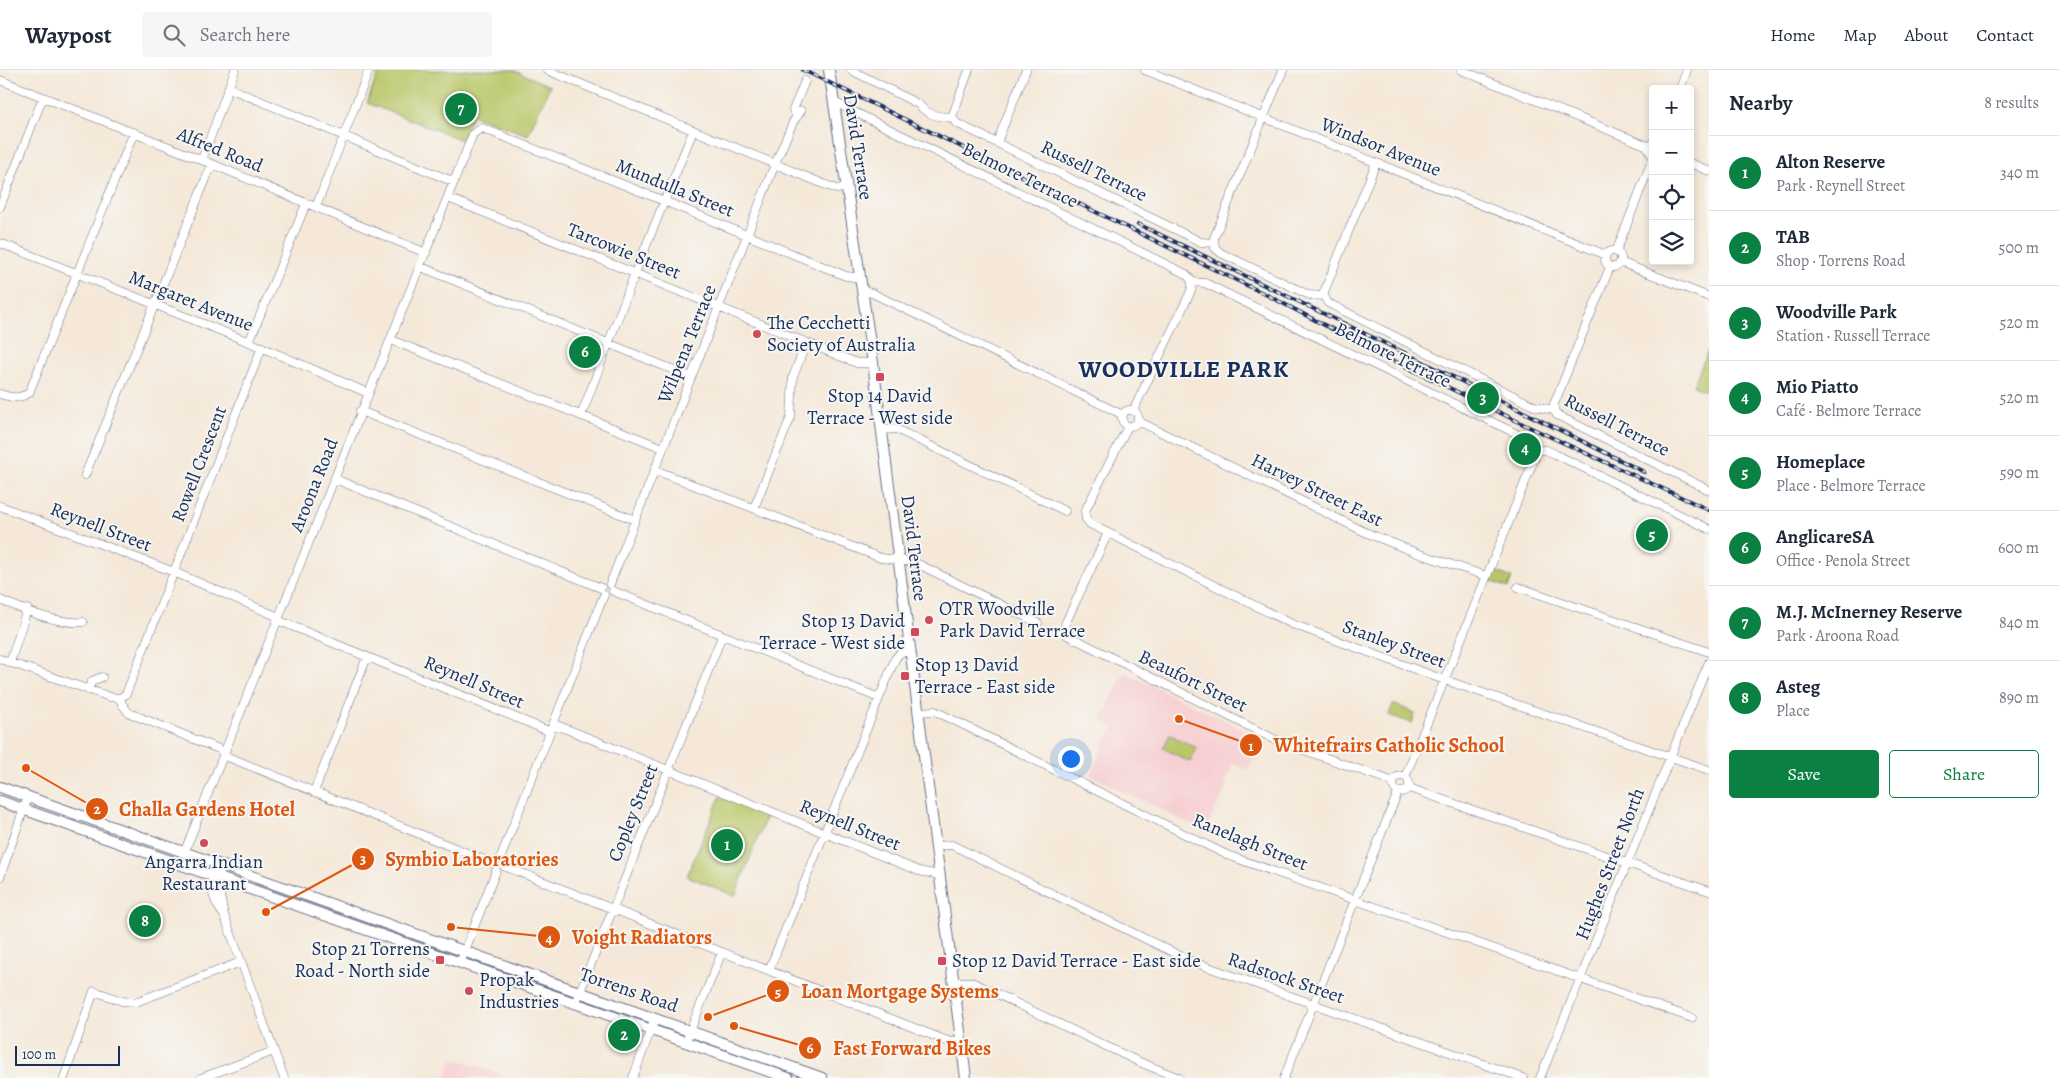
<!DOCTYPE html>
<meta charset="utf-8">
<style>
:root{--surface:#fff;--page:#f6f6f7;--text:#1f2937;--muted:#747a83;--line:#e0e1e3;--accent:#0b8043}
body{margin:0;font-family:Alegreya,serif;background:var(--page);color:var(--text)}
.controls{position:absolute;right:15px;top:15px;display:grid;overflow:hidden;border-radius:5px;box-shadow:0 2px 8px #0003}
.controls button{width:45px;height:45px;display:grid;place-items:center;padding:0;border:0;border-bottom:1px solid var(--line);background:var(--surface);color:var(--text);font:25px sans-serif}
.scale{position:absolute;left:15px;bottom:12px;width:105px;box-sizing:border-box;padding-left:5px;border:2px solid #1b2f5e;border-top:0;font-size:14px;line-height:18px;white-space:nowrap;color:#1b2f5e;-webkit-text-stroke:4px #f6f6f2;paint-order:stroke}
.you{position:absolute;left:1070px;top:688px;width:18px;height:18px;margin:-12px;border:4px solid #fff;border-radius:50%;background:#1a73e8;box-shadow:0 0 0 8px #1a73e833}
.badge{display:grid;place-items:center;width:32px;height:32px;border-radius:50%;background:var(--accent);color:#fff;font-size:16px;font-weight:700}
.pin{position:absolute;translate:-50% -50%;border:2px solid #fff;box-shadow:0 1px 5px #0006}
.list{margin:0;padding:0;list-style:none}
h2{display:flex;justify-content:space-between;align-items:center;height:65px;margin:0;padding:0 20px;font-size:21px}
h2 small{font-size:16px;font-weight:400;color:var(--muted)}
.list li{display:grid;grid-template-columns:32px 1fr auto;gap:15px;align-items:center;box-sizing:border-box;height:75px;padding:0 20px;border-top:1px solid var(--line)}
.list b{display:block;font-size:19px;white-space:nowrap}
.list p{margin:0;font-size:16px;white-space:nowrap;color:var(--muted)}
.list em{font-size:16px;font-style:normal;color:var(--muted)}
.actions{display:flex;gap:10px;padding:15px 20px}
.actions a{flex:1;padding:11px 0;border:1px solid var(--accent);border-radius:5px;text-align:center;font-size:18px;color:var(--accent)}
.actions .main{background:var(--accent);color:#fff}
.icon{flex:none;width:28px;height:28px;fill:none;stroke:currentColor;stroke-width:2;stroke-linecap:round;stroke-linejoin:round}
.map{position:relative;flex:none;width:1709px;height:1008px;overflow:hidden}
header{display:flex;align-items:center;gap:30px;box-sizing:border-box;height:70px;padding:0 25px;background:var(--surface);border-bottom:1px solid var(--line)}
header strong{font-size:24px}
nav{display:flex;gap:28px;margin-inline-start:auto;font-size:18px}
.search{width:350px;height:45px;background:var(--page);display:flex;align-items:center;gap:12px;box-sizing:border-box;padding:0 18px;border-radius:5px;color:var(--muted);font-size:19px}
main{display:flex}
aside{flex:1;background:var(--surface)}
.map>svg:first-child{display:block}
.built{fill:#f7cfd2}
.green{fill:#bac769;stroke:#6a7b64}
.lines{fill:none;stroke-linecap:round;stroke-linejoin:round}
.minor-casing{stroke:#677089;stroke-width:9}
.secondary-casing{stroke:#677089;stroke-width:12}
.minor{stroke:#fff;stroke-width:8}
.secondary{stroke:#fff;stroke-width:10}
.rail-casing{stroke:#1b2f5e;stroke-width:4}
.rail{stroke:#f6f6f2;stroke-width:2;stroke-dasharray:5.5;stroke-linecap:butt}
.poi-dot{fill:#d1495b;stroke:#f6f6f2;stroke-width:2}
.labels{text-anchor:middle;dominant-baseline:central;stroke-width:4;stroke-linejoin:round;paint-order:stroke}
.street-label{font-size:19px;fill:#1b2f5e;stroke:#f6f6f2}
.poi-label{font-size:19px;fill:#1b2f5e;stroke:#f6f6f2;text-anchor:start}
.district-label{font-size:24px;font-weight:bold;letter-spacing:1px;fill:#1b2f5e;stroke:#f6f6f2}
.leader{fill:none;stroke:#de5710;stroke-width:2}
.callout-dot{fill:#de5710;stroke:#f6f6f2;stroke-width:2}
.mark-label{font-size:15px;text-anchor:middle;font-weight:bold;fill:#fff}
.callout-label{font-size:20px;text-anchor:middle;font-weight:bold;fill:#de5710;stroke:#f6f6f2;stroke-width:4;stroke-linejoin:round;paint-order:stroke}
</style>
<header>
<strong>Waypost</strong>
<div class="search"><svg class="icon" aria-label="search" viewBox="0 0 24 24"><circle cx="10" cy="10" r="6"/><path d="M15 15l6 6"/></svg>Search here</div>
<nav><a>Home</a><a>Map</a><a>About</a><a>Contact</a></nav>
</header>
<main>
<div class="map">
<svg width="1709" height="1008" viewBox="0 0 1709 1008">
<rect width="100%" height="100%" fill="#f6f6f2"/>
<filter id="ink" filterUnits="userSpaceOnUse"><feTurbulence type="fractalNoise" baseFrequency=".02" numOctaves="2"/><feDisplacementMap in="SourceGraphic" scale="10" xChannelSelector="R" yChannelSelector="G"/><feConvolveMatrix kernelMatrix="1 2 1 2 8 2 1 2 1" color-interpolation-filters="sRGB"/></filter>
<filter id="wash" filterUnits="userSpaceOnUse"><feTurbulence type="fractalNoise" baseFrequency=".0096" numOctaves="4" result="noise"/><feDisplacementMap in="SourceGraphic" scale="20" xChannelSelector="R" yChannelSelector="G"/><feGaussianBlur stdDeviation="1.12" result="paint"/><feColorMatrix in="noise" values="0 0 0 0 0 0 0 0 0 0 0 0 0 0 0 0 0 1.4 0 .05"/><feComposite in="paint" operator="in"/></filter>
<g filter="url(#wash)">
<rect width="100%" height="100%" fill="#f5e8d8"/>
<path class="built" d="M1124 602 1249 662 1247 666 1261 672 1248 700 1233 694 1226 711 1224 722 1205 761 1090 705 1113 657 1101 651Z
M453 988 460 990 511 1008H445Z"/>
<path class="green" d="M379 0H513L550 16 528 65 472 45 462 70 367 33Z
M1709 278V322L1693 316Z
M1495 501 1512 508 1508 518 1491 511Z
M1393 634 1415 643 1412 653 1389 645Z
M1170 665 1197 678 1190 692 1163 678Z
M720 727 767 744 735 826 687 806Z"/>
</g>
<g filter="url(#ink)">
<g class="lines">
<defs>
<path id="minor" d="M547 0 826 115 837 119 847 117
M851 0 918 34C928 45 937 47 952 47
M1145 0 1606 185
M1283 0 1214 168 1215 178 1221 183 1309 225 1324 226
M1461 0 1648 76
M0 10 212 94 426 183
M229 18 454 112
M1680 19 1687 0
M834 32 1186 204C1192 210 1193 213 1191 221L1133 341
M797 47 793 40 805 11
M952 47 956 53 1193 168 1201 172 1214 173
M952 47 969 0
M997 72 1026 0
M1653 72 1648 79 1653 87
M202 90 235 0
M1376 93 1324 222V226L1328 233 1534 336 1554 340 1557 345 1709 420
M1690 93 1709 101
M448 128 857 293H873
M0 137 43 27
M316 137 369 0
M0 173 249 272 368 323
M1605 189a8 8 0 1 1 16 0a8 8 0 1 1-16 0Z
M1616 182 1653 88
M1620 192 1709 227
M421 197 691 307
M1192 212 1205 213 1213 217 1513 362 1535 374 1536 380
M863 221 872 223 1123 345
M391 270 663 378
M249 272 306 134
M0 324C12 328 18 329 29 323L134 62
M1554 340V334L1610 197
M1122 348a8 8 0 1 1 16 0a8 8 0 1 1-16 0Z
M360 341 635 450
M581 346 635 203 693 61
M1138 351 1367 463 1417 483 1486 506
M1128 356 1085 441 1086 449 1090 454 1292 554 1439 608 1709 700
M882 360 896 359 1065 441
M1536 380H1546L1555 384 1709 459
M655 400 881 488 914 492 1038 553
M85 405 212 94
M335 409 601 518
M0 436 174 502 274 545 282 552 546 660 559 656 919 801 939 805
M754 438 788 354 791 347 793 307 806 273
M1108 463 1065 554 1064 558 1067 565 1276 670 1394 712
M610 514 775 94 793 52 801 41
M1518 517 1709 582
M613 521 879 628
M0 530C24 540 56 554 83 552
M0 589 110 627 120 628 126 624 262 277
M10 593 27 539
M88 620 92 611 102 607
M120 628 122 634 129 643 219 679 228 687 492 793
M918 642 935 641 1227 785 1692 948
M1393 714a8 8 0 1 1 16 0a8 8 0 1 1-16 0Z
M1405 707 1534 390 1536 380
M1409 718 1709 821
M314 722 367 587
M936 776 952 775 1191 891 1523 1008
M184 783 473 64 482 58 664 131 846 206 861 208
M500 789 604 525
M218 796 221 808 220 826 224 845 284 1008
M504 796 950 972 961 971
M215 802C207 815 215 834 224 845
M0 807 28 727
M460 893 496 801
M769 900 895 589 900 583 909 581
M954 912H972L1137 991 1179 1008
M575 934 722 566
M688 966 722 882
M64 1008 94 921 122 931 136 932 241 892
M201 1008 274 981
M633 1008 655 948
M1284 1008 1398 722
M1540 1008 1709 592"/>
<path id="secondary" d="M829 0 873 293 966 1008
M0 717 822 1008
M0 731 788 1008"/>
</defs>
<use href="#minor" class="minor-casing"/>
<use href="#secondary" class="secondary-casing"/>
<use href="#minor" class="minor"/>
<use href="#secondary" class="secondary"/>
<defs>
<path id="rail" d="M803 0 1269 226 1372 280 1527 356 1709 440
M1138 154 1407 284 1644 402"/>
</defs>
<use href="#rail" class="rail-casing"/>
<use href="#rail" class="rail"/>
</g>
</g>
<g class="poi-dot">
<circle cx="757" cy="264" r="5"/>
<rect x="875" y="302" width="10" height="10" rx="2.5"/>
<circle cx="929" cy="550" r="5"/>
<rect x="910" y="557" width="10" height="10" rx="2.5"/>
<rect x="900" y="601" width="10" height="10" rx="2.5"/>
<circle cx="204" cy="773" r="5"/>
<rect x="435" y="885" width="10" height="10" rx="2.5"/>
<rect x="937" y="886" width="10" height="10" rx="2.5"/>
<circle cx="469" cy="921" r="5"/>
</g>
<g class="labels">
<g class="street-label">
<text transform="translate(858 77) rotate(81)">David Terrace</text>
<text transform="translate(1381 77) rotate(22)">Windsor Avenue</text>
<text transform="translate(220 80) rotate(22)">Alfred Road</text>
<text transform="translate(1094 101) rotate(26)">Russell Terrace</text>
<text transform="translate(1020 105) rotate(26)">Belmore Terrace</text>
<text transform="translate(675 118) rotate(22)">Mundulla Street</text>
<text transform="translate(624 181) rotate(22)">Tarcowie Street</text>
<text transform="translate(191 231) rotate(22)">Margaret Avenue</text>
<text transform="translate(687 274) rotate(-68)">Wilpena Terrace</text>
<text transform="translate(1393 285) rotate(26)">Belmore Terrace</text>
<text transform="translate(1617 355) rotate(27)">Russell Terrace</text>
<text transform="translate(199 394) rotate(-69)">Rowell Crescent</text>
<text transform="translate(314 415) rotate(-68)">Aroona Road</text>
<text transform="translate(1317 420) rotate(26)">Harvey Street East</text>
<text transform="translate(101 457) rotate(21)">Reynell Street</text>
<text transform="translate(914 478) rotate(83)">David Terrace</text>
<text transform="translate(1394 574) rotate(20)">Stanley Street</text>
<text transform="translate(1193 611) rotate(26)">Beaufort Street</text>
<text transform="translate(474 612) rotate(23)">Reynell Street</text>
<text transform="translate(633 743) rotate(-68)">Copley Street</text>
<text transform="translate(850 755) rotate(22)">Reynell Street</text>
<text transform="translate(1250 772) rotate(22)">Ranelagh Street</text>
<text transform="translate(1610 794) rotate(-69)">Hughes Street North</text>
<text transform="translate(1286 908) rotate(19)">Radstock Street</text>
<text transform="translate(629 920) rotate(19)">Torrens Road</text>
</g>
<g class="poi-label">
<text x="767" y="253">The Cecchetti<tspan x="767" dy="22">Society of Australia</tspan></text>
<text x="880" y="326" text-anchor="middle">Stop 14 David<tspan x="880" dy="22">Terrace - West side</tspan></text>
<text x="939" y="539">OTR Woodville<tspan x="939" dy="22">Park David Terrace</tspan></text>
<text x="905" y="551" text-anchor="end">Stop 13 David<tspan x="905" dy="22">Terrace - West side</tspan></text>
<text x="915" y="595">Stop 13 David<tspan x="915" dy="22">Terrace - East side</tspan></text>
<text x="204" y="792" text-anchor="middle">Angarra Indian<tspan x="204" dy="22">Restaurant</tspan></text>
<text x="430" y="879" text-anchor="end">Stop 21 Torrens<tspan x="430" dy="22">Road - North side</tspan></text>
<text x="952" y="891">Stop 12 David Terrace - East side</text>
<text x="479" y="910">Propak<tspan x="479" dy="22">Industries</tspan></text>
</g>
<g class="district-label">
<text x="1184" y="299">WOODVILLE PARK</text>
</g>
</g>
<path class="leader" d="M1179 649L1251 675M26 698L97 739M266 842L363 789M451 857L549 867M708 947L778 921M734 956L810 978"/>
<g class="callout-dot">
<circle cx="1179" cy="649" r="5"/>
<circle cx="26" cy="698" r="5"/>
<circle cx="266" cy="842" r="5"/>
<circle cx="451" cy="857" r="5"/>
<circle cx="708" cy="947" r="5"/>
<circle cx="734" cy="956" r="5"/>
<circle cx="1251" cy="675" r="12"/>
<circle cx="97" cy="739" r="12"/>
<circle cx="363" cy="789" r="12"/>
<circle cx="549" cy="867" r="12"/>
<circle cx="778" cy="921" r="12"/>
<circle cx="810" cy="978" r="12"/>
</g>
<g class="mark-label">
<text x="1251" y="681">1</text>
<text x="97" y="744">2</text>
<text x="363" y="794">3</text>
<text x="549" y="873">4</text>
<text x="778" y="927">5</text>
<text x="810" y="983">6</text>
</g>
<g class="callout-label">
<text x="1389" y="682">Whitefrairs Catholic School</text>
<text x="207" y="746">Challa Gardens Hotel</text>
<text x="472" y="796">Symbio Laboratories</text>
<text x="642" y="874">Voight Radiators</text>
<text x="900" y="928">Loan Mortgage Systems</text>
<text x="912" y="985">Fast Forward Bikes</text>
</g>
</svg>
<div class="controls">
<button>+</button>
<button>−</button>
<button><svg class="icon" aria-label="locate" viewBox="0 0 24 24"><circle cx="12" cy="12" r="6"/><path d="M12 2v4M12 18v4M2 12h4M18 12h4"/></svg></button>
<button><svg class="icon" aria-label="layers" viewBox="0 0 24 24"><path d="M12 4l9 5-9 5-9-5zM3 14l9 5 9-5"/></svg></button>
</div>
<div class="scale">100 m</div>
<div class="you"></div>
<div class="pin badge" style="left:727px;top:775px">1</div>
<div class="pin badge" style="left:624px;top:965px">2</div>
<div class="pin badge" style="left:1483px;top:328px">3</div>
<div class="pin badge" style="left:1525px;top:379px">4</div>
<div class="pin badge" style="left:1652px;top:465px">5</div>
<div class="pin badge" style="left:585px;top:282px">6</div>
<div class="pin badge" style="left:461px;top:39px">7</div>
<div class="pin badge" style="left:145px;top:851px">8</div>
</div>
<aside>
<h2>Nearby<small>8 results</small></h2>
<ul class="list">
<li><span class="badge">1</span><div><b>Alton Reserve</b><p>Park · Reynell Street</p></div><em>340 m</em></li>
<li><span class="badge">2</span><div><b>TAB</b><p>Shop · Torrens Road</p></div><em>500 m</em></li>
<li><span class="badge">3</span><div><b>Woodville Park</b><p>Station · Russell Terrace</p></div><em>520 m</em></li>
<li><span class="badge">4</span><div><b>Mio Piatto</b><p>Café · Belmore Terrace</p></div><em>520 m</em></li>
<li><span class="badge">5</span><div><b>Homeplace</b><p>Place · Belmore Terrace</p></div><em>590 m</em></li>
<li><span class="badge">6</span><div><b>AnglicareSA</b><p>Office · Penola Street</p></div><em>600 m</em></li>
<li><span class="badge">7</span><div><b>M.J. McInerney Reserve</b><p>Park · Aroona Road</p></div><em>840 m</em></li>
<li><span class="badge">8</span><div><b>Asteg</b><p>Place</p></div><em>890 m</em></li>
</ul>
<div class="actions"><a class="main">Save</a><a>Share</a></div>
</aside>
</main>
